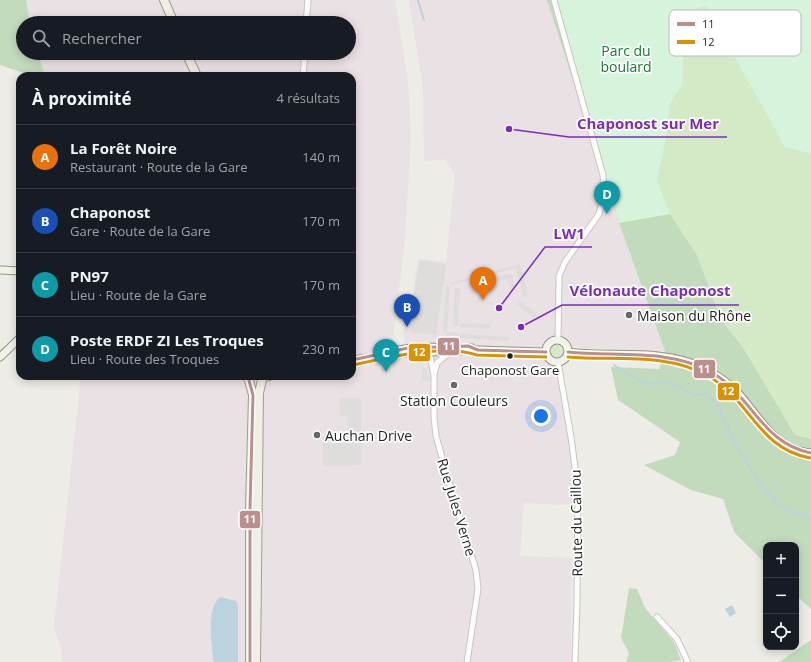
<!DOCTYPE html>
<html lang="fr">
<meta charset="utf-8">
<style>
:root{--surface:#171b24;--page:#242831;--text:#f1f3f6;--muted:#9ea1a6;--line:#363941;--accent:#db2777}
body{margin:0;font-family:"Open Sans",sans-serif;background:var(--page);color:var(--text)}
.controls{position:absolute;right:12px;bottom:12px;display:grid;overflow:hidden;border-radius:8px;box-shadow:0 2px 10px #0003}
.controls button{width:36px;height:36px;display:grid;place-items:center;padding:0;border:0;border-bottom:1px solid var(--line);background:var(--surface);color:var(--text);font:20px sans-serif}
.you{position:absolute;left:541px;top:416px;width:14px;height:14px;margin:-10px;border:3px solid #fff;border-radius:50%;background:#1a73e8;box-shadow:0 0 0 6px #1a73e833}
.badge{display:grid;place-items:center;width:26px;height:26px;border-radius:50%;background:var(--accent);color:#fff;font-size:13px;font-weight:700}
.pin{position:absolute;translate:-50% -33px;filter:drop-shadow(0 1px 2px #0008)}
.pin::after{content:'';position:absolute;top:21px;width:14px;height:12px;background:inherit;clip-path:polygon(0 0,100% 0,50% 100%)}
.list{margin:0;padding:0;list-style:none}
h2{display:flex;justify-content:space-between;align-items:center;height:52px;margin:0;padding:0 16px;font-size:17px}
h2 small{font-size:13px;font-weight:400;color:var(--muted)}
.list li{display:grid;grid-template-columns:26px 1fr auto;gap:12px;align-items:center;box-sizing:border-box;height:64px;padding:0 16px;border-top:1px solid var(--line)}
.list b{display:block;font-size:15px;white-space:nowrap}
.list p{margin:0;font-size:13px;white-space:nowrap;color:var(--muted)}
.list em{font-size:13px;font-style:normal;color:var(--muted)}
.icon{flex:none;width:22px;height:22px;fill:none;stroke:currentColor;stroke-width:2;stroke-linecap:round;stroke-linejoin:round}
.map{position:relative;flex:none;width:811px;height:662px;overflow:hidden}
.search{position:absolute;background:var(--surface);box-shadow:0 2px 10px #0003;left:16px;top:16px;width:340px;height:44px;display:flex;align-items:center;gap:10px;box-sizing:border-box;padding:0 14px;border-radius:22px;color:var(--muted);font-size:15px}
.panel{position:absolute;background:var(--surface);box-shadow:0 2px 10px #0003;left:16px;top:72px;width:340px;height:308px;border-radius:12px}
.map>svg:first-child{display:block}
.industrial{fill:#eae1e4}
.grass{fill:#d4eac7}
.forest{fill:#c3dbbd}
.park{fill:#d6f3db}
.parking{fill:#dedddb}
.plaza{fill:#e4e2e6}
.water{fill:#bcd2df}
.lines{fill:none;stroke-linecap:round;stroke-linejoin:round}
.stream{stroke:#bcd2df;stroke-width:2}
.street-casing{stroke:#c6c6c3;stroke-width:7}
.secondary-casing{stroke:#919780;stroke-width:9}
.primary-casing{stroke:#a39e85;stroke-width:10}
.street{stroke:#fcfcfb;stroke-width:5}
.secondary{stroke:#f1f3eb;stroke-width:7}
.primary{stroke:#f0eee5;stroke-width:8}
.bus-1-casing{stroke:#fff;stroke-width:6}
.bus-2-casing{stroke:#fff;stroke-width:6}
.bus-1{stroke:#bc8f8f;stroke-width:3}
.bus-2{stroke:#d79205;stroke-width:3}
.poi-dot{fill:#676765;stroke:#fff;stroke-width:1.5}
.bus-dot{fill:#1f1f1f;stroke:#fff;stroke-width:1.5}
.labels{text-anchor:middle;dominant-baseline:central;stroke-width:3.5;stroke-linejoin:round;paint-order:stroke}
.bus-label{font-size:13px;fill:#1f1f1f;stroke:#fff}
.park-label{font-size:14px;fill:#0f7b2b;stroke:#fff}
.poi-label{font-size:14px;fill:#1f1f1f;stroke:#fff;text-anchor:start}
.street-label{font-size:14px;fill:#1f1f1f;stroke:#fff}
.key{fill:#fff;stroke:#bcbcbc;stroke-width:1}
.key-label{font-size:11px;fill:#1f1f1f}
.leader{fill:none;stroke:#7b2cbf;stroke-width:1.5}
.callout-dot{fill:#7b2cbf;stroke:#fff;stroke-width:1.5}
.callout-label{font-size:15px;text-anchor:middle;font-weight:bold;fill:#7b2cbf;stroke:#fff;stroke-width:3.5;stroke-linejoin:round;paint-order:stroke}
.line-badge{stroke:#fff;stroke-width:1.5}
.badge-label{font-size:11px;text-anchor:middle;font-weight:bold;fill:#fff}
</style>
<div class="map">
<svg width="811" height="662" viewBox="0 0 811 662">
<rect width="100%" height="100%" fill="#edece7"/>
<path class="industrial" d="M26 0H395L408 80 411 137 405 239 392 347 404 344 405 338H408V333H410V320L418 259 446 262 455 174 444 159 424 161 423 89 409 0H548L619 223 665 351 589 349 575 346 556 372 584 506 524 503 520 556 572 558 571 662H62L61 651 54 626 81 376H352V76H45L38 53H349V23H30Z"/>
<path class="grass" d="M706 6 785 147 811 154V439L795 435 742 346 721 320 697 255 670 214 657 180 666 139 670 104 682 85 686 12Z
M551 351a6 6 0 1 1 12 0a6 6 0 1 1-12 0Z"/>
<path class="forest" d="M0 0H26L30 23H23V53H38L45 76H33L0 65Z
M547 0H811V154L785 147 706 6 686 12 682 85 670 104 666 139 657 180 670 214 697 255 721 320 742 346 795 435 811 439V609L796 595V545H766V564L734 532 723 499 691 490 644 465 675 455 680 442 618 400 611 367 659 369 665 351 619 223Z
M629 588 637 589 645 608 674 642 681 660 669 662H626L629 653 621 638Z
M811 640V662H779Z"/>
<path class="park" d="M554 0H811V154L785 147 706 6 686 12 682 85 670 104 666 139 657 180 670 214 619 223Z"/>
<path class="parking" d="M419 260 446 264 436 335 411 332 412 321 410 320Z
M520 264 528 295 523 296 516 268 450 285 451 283Z
M506 274H511L515 289 511 291 507 279 491 283 490 279Z
M446 286H450L447 332 458 333V337H447V332H443Z
M455 288H460L458 326 453 325Z
M520 300 537 314 534 318 516 304Z
M461 323 491 324 490 329 461 327Z
M460 334 509 337V341L460 338Z
M423 366 427 372 430 381 421 380Z
M339 398H361V465L323 466V441H329V443H348L347 415 340 416Z"/>
<path class="plaza" d="M405 320 413 321 408 338 403 337Z"/>
<path class="water" d="M220 597 236 601 238 605V662H214L213 660C212 643 206 608 220 597Z
M732 605 736 613 730 617 725 609Z"/>
<g class="lines">
<path class="stream" d="M418 0 424 20
M614 365 637 380 649 384 667 382 683 388 693 395 706 394 717 404 733 440 759 482 778 504 811 520"/>
<defs>
<path id="street" d="M554 0 603 175 604 194 599 214 565 262 559 276 558 340
M306 23 308 0
M303 76 305 53
M429 352 434 375V417L436 436 454 500 476 570 478 589 467 662
M558 362 571 437 578 491 577 604 575 662
M434 374 437 363 450 352
M657 617 677 639 688 662"/>
<path id="secondary" d="M0 270 20 271
M546 351a11 11 0 1 1 22 0a11 11 0 1 1-22 0Z
M387 352 417 347 472 348
M568 352C611 358 661 348 701 367 714 373 726 381 736 391 759 415 773 450 811 453
M0 357 20 338
M352 360 406 353 478 350 546 352
M267 377 271 376"/>
<path id="primary" d="M164 0 174 23
M186 53 197 76
M248 377 253 395 250 508V662
M256 662 259 393 262 380"/>
</defs>
<use href="#street" class="street-casing"/>
<use href="#secondary" class="secondary-casing"/>
<use href="#primary" class="primary-casing"/>
<use href="#street" class="street"/>
<use href="#secondary" class="secondary"/>
<use href="#primary" class="primary"/>
<defs>
<path id="bus-1" d="M568 352C616 357 668 348 711 372 753 396 761 443 811 453
M352 360 408 348 468 346 478 350 546 352
M248 377 253 395 250 508V662"/>
<path id="bus-2" d="M568 357C614 361 666 352 708 376 751 400 757 448 810 458
M353 365C388 357 443 344 477 355L546 357"/>
</defs>
<use href="#bus-1" class="bus-1-casing"/>
<use href="#bus-2" class="bus-2-casing"/>
<use href="#bus-1" class="bus-1"/>
<use href="#bus-2" class="bus-2"/>
</g>
<g class="poi-dot">
<circle cx="629" cy="315" r="4"/>
<circle cx="454" cy="385" r="4"/>
<circle cx="317" cy="435" r="4"/>
</g>
<circle class="bus-dot" cx="510" cy="356" r="3.5"/>
<g class="labels">
<g class="bus-label">
<text x="510" y="370">Chaponost Gare</text>
</g>
<g class="park-label">
<text x="626" y="50">Parc du<tspan x="626" dy="16">boulard</tspan></text>
</g>
<g class="poi-label">
<text x="637" y="315">Maison du Rhône</text>
<text x="454" y="400" text-anchor="middle">Station Couleurs</text>
<text x="325" y="435">Auchan Drive</text>
</g>
<g class="street-label">
<text transform="translate(457 507) rotate(73)">Rue Jules Verne</text>
<text transform="translate(576 523) rotate(-91)">Route du Caillou</text>
</g>
</g>
<rect x="669" y="10" width="132" height="46" rx="6" class="key"/>
<rect x="677" y="22" width="18" height="4" fill="#bc8f8f"/>
<rect x="677" y="40" width="18" height="4" fill="#d79205"/>
<g class="key-label">
<text x="702" y="28">11</text>
<text x="702" y="46">12</text>
</g>
<path class="leader" d="M509 129L569 137H727M499 308L545 247H592M521 327L562 305H739"/>
<g class="callout-dot">
<circle cx="509" cy="129" r="4"/>
<circle cx="499" cy="308" r="4"/>
<circle cx="521" cy="327" r="4"/>
</g>
<g class="callout-label">
<text x="648" y="129">Chaponost sur Mer</text>
<text x="569" y="239">LW1</text>
<text x="650" y="296">Vélonaute Chaponost</text>
</g>
<g class="line-badge">
<rect x="437" y="337" width="23" height="19" rx="4" fill="#bc8f8f"/>
<rect x="408" y="343" width="23" height="19" rx="4" fill="#d79205"/>
<rect x="693" y="359" width="23" height="20" rx="4" fill="#bc8f8f"/>
<rect x="717" y="382" width="23" height="19" rx="4" fill="#d79205"/>
<rect x="239" y="510" width="22" height="19" rx="4" fill="#bc8f8f"/>
</g>
<g class="badge-label">
<text x="449" y="350">11</text>
<text x="419" y="356">12</text>
<text x="704" y="373">11</text>
<text x="728" y="395">12</text>
<text x="250" y="523">11</text>
</g>
</svg>
<div class="controls">
<button>+</button>
<button>−</button>
<button><svg class="icon" aria-label="locate" viewBox="0 0 24 24"><circle cx="12" cy="12" r="6"/><path d="M12 2v4M12 18v4M2 12h4M18 12h4"/></svg></button>
</div>
<div class="you"></div>
<div class="pin badge" style="left:483px;top:300px;background:#e8710a">A</div>
<div class="pin badge" style="left:407px;top:327px;background:#1a4fb4">B</div>
<div class="pin badge" style="left:386px;top:372px;background:#0f9aa8">C</div>
<div class="pin badge" style="left:607px;top:214px;background:#0f9aa8">D</div>
<div class="search"><svg class="icon" aria-label="search" viewBox="0 0 24 24"><circle cx="10" cy="10" r="6"/><path d="M15 15l6 6"/></svg>Rechercher</div>
<section class="panel">
<h2>À proximité<small>4 résultats</small></h2>
<ul class="list">
<li><span class="badge" style="background:#e8710a">A</span><div><b>La Forêt Noire</b><p>Restaurant · Route de la Gare</p></div><em>140 m</em></li>
<li><span class="badge" style="background:#1a4fb4">B</span><div><b>Chaponost</b><p>Gare · Route de la Gare</p></div><em>170 m</em></li>
<li><span class="badge" style="background:#0f9aa8">C</span><div><b>PN97</b><p>Lieu · Route de la Gare</p></div><em>170 m</em></li>
<li><span class="badge" style="background:#0f9aa8">D</span><div><b>Poste ERDF ZI Les Troques</b><p>Lieu · Route des Troques</p></div><em>230 m</em></li>
</ul>
</section>
</div>
